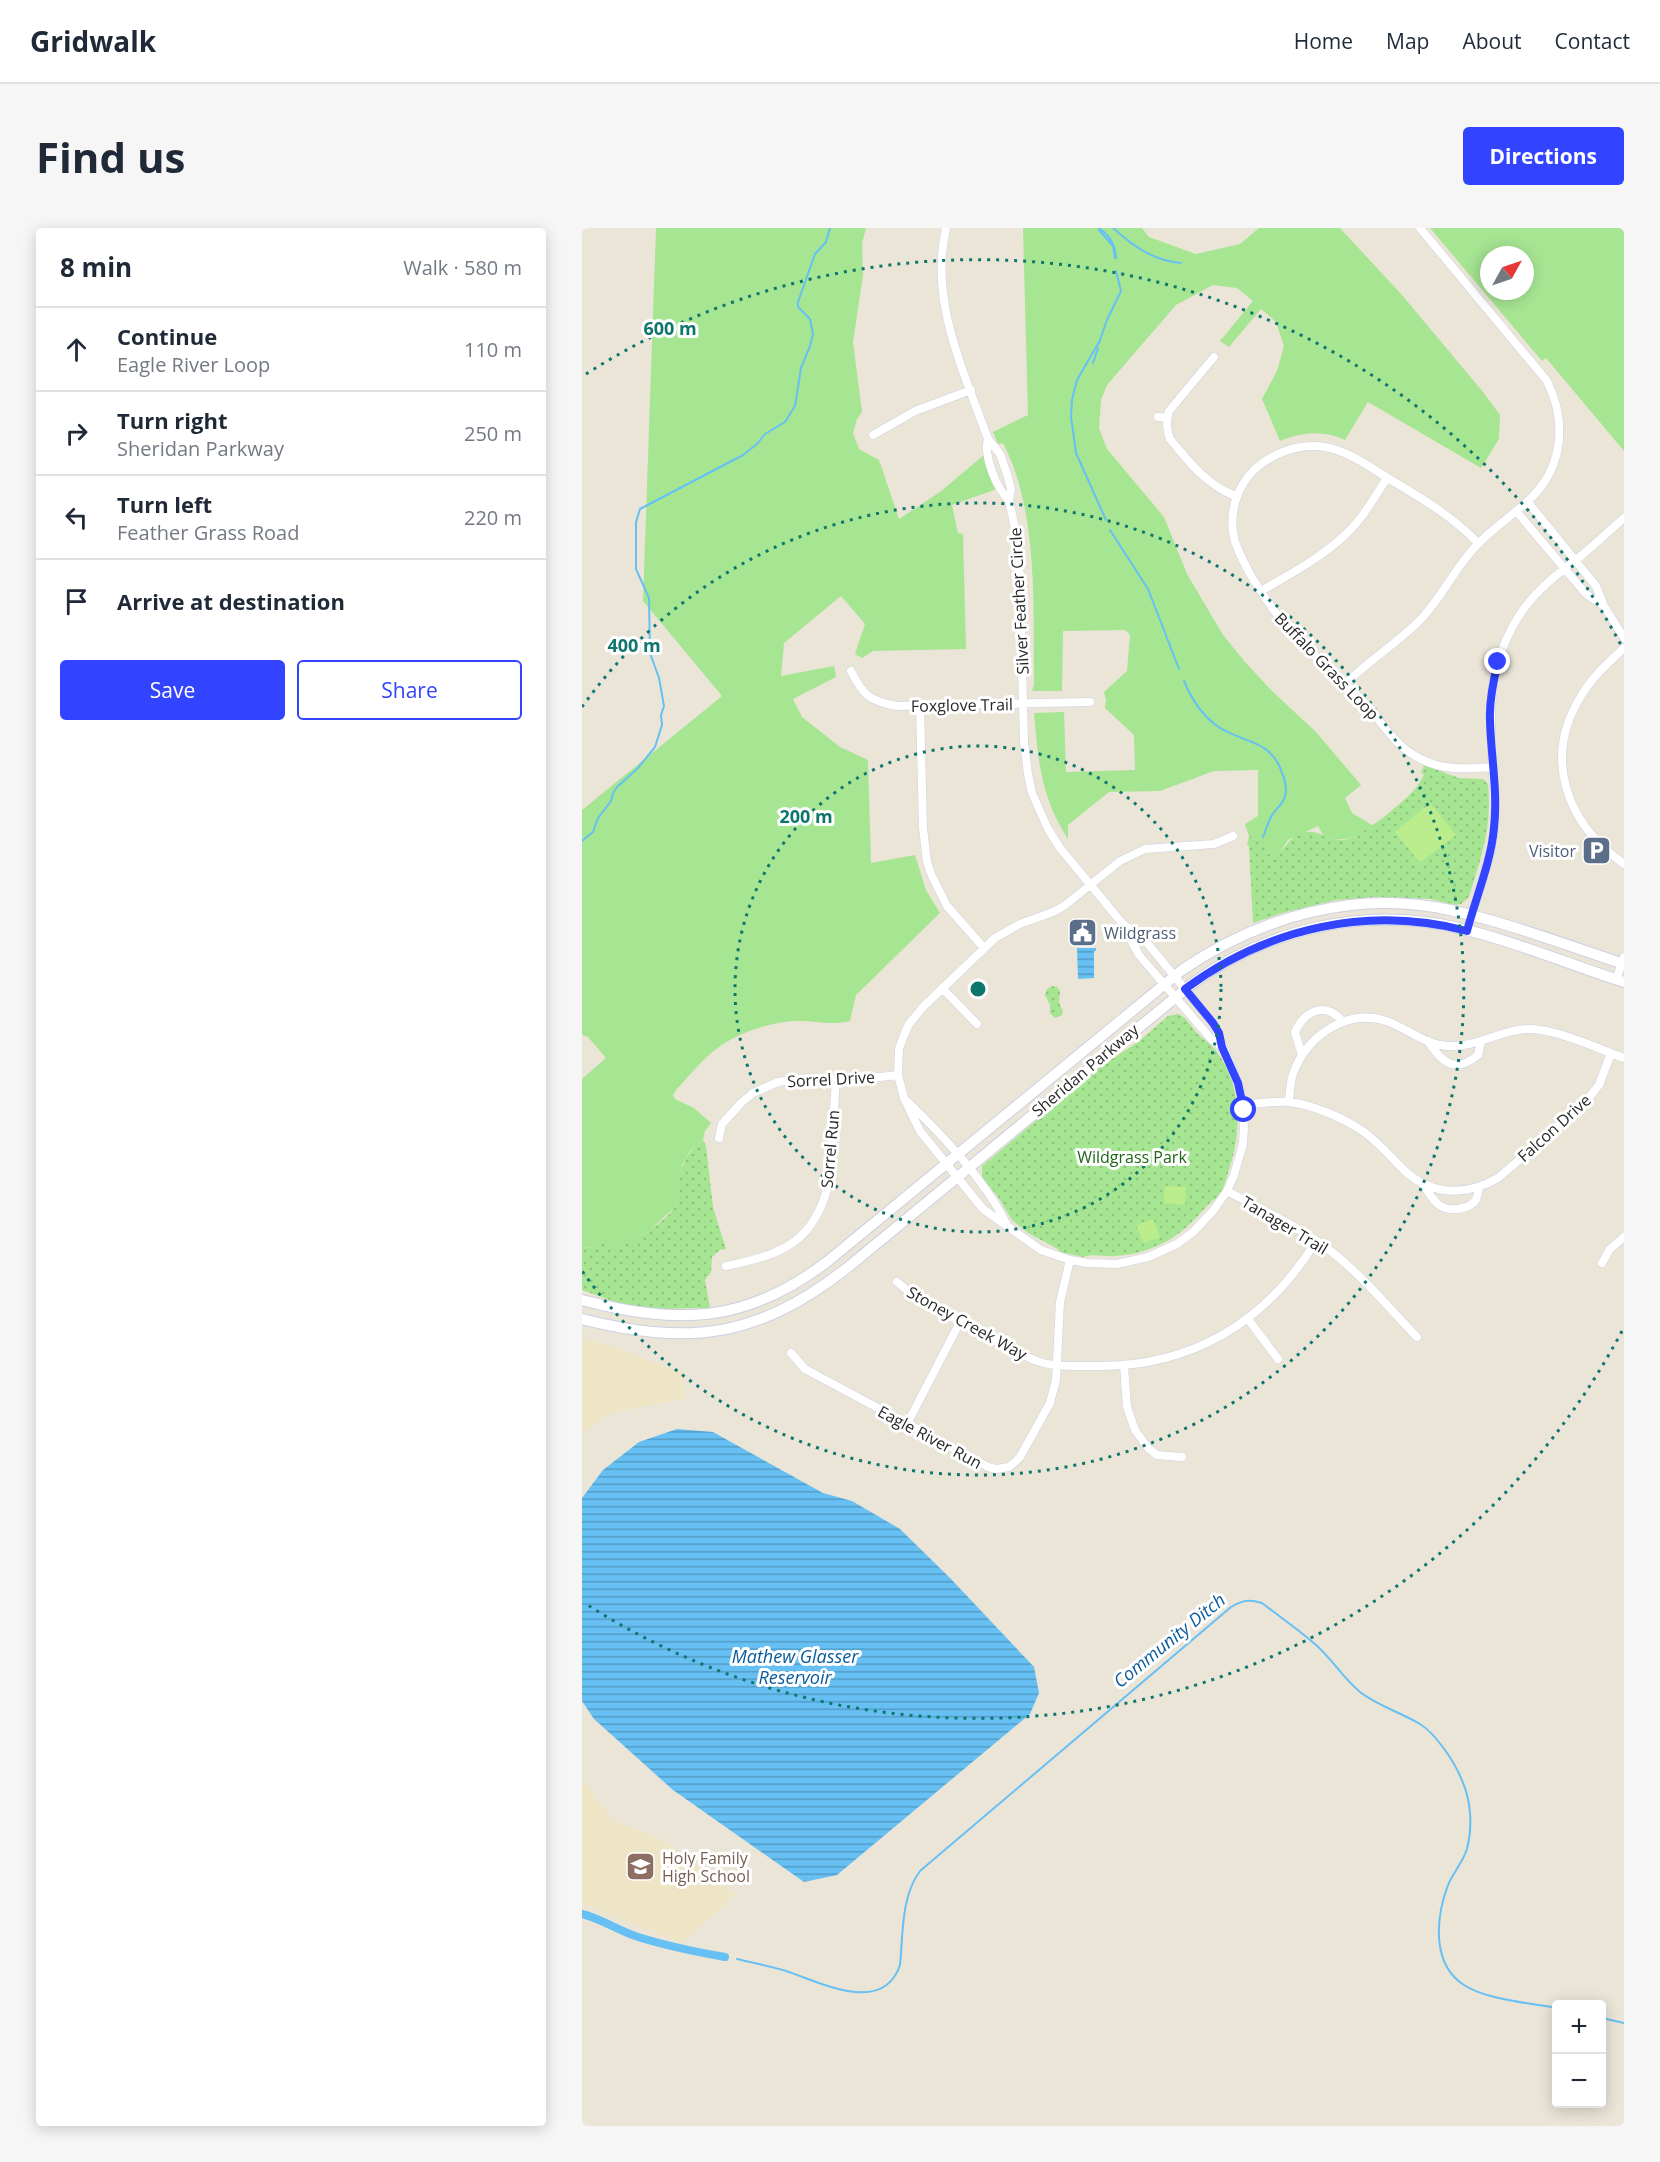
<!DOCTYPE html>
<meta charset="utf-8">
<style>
:root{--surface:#fff;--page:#f6f6f7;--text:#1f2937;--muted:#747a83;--line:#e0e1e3;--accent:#3244ff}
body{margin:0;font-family:"Open Sans",sans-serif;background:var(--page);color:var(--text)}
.controls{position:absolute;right:18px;bottom:18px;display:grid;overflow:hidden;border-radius:6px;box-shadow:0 3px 15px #0003}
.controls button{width:54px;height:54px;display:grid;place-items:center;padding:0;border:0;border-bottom:2px solid var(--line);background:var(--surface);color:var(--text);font:30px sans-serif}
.compass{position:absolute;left:898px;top:18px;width:54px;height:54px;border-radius:50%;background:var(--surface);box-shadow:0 3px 15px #0003;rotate:50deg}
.stop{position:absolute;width:18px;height:18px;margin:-14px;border:4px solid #3244ff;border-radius:50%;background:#fff}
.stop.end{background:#3244ff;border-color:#fff;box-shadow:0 2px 6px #0008}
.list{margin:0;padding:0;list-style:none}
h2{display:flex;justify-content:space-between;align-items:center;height:78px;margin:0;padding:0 24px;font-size:26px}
h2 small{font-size:20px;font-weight:400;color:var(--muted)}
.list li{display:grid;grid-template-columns:39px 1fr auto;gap:18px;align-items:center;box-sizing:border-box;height:84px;padding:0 24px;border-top:2px solid var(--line)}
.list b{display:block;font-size:22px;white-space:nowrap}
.list p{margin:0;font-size:20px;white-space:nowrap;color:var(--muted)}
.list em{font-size:20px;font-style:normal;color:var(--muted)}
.actions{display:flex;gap:12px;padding:18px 24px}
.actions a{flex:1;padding:14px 0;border:2px solid var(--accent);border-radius:6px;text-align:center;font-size:21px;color:var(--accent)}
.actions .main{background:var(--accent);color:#fff}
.icon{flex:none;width:33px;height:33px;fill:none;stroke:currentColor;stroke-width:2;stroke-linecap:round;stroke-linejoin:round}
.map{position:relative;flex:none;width:1042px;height:1898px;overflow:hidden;border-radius:6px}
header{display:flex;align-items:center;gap:36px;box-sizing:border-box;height:84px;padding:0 30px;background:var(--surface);border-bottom:2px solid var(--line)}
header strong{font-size:28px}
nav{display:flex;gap:33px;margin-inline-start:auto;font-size:21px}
.intro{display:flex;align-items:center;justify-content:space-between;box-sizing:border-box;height:144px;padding:0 36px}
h1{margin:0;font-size:42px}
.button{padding:15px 27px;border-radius:6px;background:var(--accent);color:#fff;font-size:21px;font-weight:700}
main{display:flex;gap:36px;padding:0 36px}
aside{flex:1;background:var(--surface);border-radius:6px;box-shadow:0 3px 15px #0003}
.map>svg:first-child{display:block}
.education{fill:#eee5c7}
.grass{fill:#a6e592;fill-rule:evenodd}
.park{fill:url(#park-dots)}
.pitch{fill:#bbed8d}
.water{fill:url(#water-rules)}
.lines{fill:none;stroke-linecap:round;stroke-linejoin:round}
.stream{stroke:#66c0f3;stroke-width:2}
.canal{stroke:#66c0f3;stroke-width:8}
.minor-casing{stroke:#ced0e2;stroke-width:9}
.secondary-casing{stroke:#ced0e2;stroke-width:12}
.minor{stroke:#fff;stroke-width:8}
.secondary{stroke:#fff;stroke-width:10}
.route{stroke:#3244ff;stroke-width:8}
.ring{fill:none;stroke:#0f766e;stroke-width:3;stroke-dasharray:3 6}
.labels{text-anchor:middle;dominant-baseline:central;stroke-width:6;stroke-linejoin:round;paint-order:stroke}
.street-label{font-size:16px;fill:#282828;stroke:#fff}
.service-label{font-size:16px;fill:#4e5e75;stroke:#fff;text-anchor:end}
.park-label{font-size:16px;fill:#1f6616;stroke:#fff}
.education-label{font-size:16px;fill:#785e54;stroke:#fff;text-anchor:start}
.water-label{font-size:18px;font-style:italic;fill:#085b9c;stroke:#fff}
.centre{fill:#0f766e;stroke:#fff;stroke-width:3}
.ring-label{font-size:18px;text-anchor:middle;font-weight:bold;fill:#0f766e;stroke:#fff;stroke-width:6;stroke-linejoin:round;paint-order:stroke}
</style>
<header>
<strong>Gridwalk</strong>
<nav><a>Home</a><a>Map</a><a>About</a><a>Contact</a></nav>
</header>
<div class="intro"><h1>Find us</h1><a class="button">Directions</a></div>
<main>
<aside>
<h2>8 min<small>Walk · 580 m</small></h2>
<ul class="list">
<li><svg class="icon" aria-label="ahead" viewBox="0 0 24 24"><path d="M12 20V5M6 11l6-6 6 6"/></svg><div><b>Continue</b><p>Eagle River Loop</p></div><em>110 m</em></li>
<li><svg class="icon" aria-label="right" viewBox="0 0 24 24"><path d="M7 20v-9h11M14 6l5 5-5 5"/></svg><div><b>Turn right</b><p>Sheridan Parkway</p></div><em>250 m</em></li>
<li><svg class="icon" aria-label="left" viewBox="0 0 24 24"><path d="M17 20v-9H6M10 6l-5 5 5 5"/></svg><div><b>Turn left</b><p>Feather Grass Road</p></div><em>220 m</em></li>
<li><svg class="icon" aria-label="arrive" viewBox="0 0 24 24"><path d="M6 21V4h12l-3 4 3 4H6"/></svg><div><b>Arrive at destination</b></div></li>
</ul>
<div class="actions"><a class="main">Save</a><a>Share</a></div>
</aside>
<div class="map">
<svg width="1042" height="1898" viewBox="0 0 1042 1898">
<defs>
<pattern id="park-dots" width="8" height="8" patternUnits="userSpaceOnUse" patternTransform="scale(1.5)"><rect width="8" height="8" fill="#a6e592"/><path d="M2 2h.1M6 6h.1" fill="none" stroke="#8fc47e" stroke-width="1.8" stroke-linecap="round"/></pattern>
<pattern id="water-rules" width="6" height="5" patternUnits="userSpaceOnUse" patternTransform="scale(1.5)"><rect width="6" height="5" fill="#66c0f3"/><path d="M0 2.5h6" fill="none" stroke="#549cc5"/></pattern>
</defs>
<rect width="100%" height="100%" fill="#ebe5d8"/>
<path class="education" d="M0 1110 39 1120 47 1125 101 1145 103 1170 30 1185 0 1205Z
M0 1551 31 1593 81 1612 154 1667 99 1715 0 1676Z"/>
<path class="grass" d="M74 0H284L280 15 281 47 271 114 280 184 275 191 271 205 277 221 297 232 317 291 358 264 403 226 415 261 370 277 376 305 381 306 384 421 291 423 280 430 273 426 283 396 259 368 202 415 199 448 252 438 254 449 211 471 220 489 258 519 286 532 289 635 333 627 344 662 358 685 274 767 268 793C249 798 231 792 212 793 185 795 154 805 133 822 119 833 107 848 94 862L91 867 93 871 112 880 129 895 123 903 121 912 108 923 100 937 92 980 68 1002 43 1017 34 1020 16 1019 14 1020 0 1019V851L24 830 6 809 0 807V582L140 468 61 373Z
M441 0H560L567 9 614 26 658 16 677 0H758L820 67 901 164 918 187 917 211 899 240 786 174 763 212C741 202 720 204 698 213L680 171 695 143 702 118 694 94 679 81 647 119 638 113 671 73 655 60 631 57 594 77 525 157 519 172 517 200 525 221 582 289 605 346 641 407 663 434 689 462 734 504 779 557 763 570 770 585 790 597C773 610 761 616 741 607L736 598 706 612 696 627 692 629C682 623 678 614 667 608L663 596 676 588V542L632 543 578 563 527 564 486 597V611C459 570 456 532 452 485L482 484 484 544 553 542 552 507 523 480 524 472 522 464 545 443 548 407 543 402 481 403 480 463H450L452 457C451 381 457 284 421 215L416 216 411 204 446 187Z
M848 0H1042V223L964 130 960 133ZM907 27H943V63H907Z"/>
<path class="park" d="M842 537 877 550 901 551 906 556C910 601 900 626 887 669L879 676 874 677 848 671 825 670 797 669 754 672 700 685 671 695 667 618 665 616 667 608 684 618 686 625 692 629C703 623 706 609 720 605 734 600 746 612 760 612 776 612 821 575 832 562 836 558 839 552 842 546L839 545Z
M470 758 475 759 478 763 477 775 481 783 480 787 473 790 468 785V777L463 767 465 761Z
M596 786C606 790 610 801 618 808 624 813 631 818 635 824 659 856 660 902 648 938 645 948 643 959 636 968 635 970 632 971 629 974 617 986 608 998 593 1008 576 1020 553 1027 533 1028 523 1029 509 1025 501 1029L478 1024 476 1021 446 1005 430 992 416 969 400 949V938L519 838 556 814 586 788Z
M121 912 124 918 131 979 144 1021 138 1022 130 1029 129 1044 123 1052 128 1080 73 1081 39 1076 0 1062V1019L14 1020 21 1015 27 1014 34 1020C49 1015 86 993 92 979 94 974 94 966 95 960 98 940 104 924 121 912Z"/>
<path class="pitch" d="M848 575 874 607 838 635 813 604Z
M583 958 604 959 603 977 582 975Z
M571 991 578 1009 562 1015 554 997Z"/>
<path class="water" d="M495 720H514V723H512V750L496 751Z
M95 1201 131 1204 241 1265 270 1273 318 1301 369 1351 452 1439 457 1465 448 1486 255 1647 222 1654 91 1562 12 1491 0 1473V1270L21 1242 57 1214Z"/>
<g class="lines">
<path class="stream" d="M517 0C528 8 533 16 534 30
M531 0C551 18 572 33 599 35
M517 2 531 18 533 30
M517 114 495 152 490 172 489 189 494 225 524 292
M517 115 525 92 539 63 534 43
M511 135 516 120
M528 302 566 361 597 441
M602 453C609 470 620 487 635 498 659 515 690 511 700 545 703 552 705 560 703 568 702 575 694 581 690 587 686 594 684 602 681 609
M0 613 11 604 16 590 29 573 31 565 35 559 56 540 73 519 80 497 79 487 82 478 77 450 68 425 67 370 54 341V294L58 281 161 227 175 216 183 206 203 194 213 178 219 140 228 118 231 106 228 91 216 79V74L233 26 244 14 248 0
M155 1731C171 1735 188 1738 204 1743 238 1754 301 1788 318 1737 321 1707 319 1668 338 1643L649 1379C661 1372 667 1371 680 1375 698 1389 717 1402 734 1417 750 1431 761 1450 778 1464 796 1478 818 1484 838 1496 853 1505 872 1533 879 1550 889 1571 891 1598 885 1621 881 1634 871 1645 866 1657 854 1689 849 1736 882 1757 905 1772 948 1775 975 1780
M1020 1790 1042 1795"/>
<path class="canal" d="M0 1686C20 1691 37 1703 56 1709 85 1718 114 1724 143 1729"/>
<defs>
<path id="minor" d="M364 0C347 74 382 143 406 211L418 226 425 246 429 261 427 272 437 319 442 514 446 546 450 565 466 601 478 620 540 695 557 727 630 812 640 819
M632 129 587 183C584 193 584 201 588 211 609 236 623 256 655 269
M576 189 585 190
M291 207 333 183 389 162
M406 211C401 227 415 262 427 272
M945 273 1014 358 1022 378 1042 410
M934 283 1004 366 1022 378
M896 315C869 287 837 269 804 249 783 236 760 219 734 218 712 217 688 227 672 242 656 258 648 281 651 304 653 319 661 332 668 346 682 369 697 392 716 412 736 433 759 450 779 471 798 491 811 516 835 529 859 543 885 541 911 539
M679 363C708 346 739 330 764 306 781 290 792 270 805 250
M1042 420C1026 435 1010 449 999 468 960 531 985 596 1042 636
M269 443C281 467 287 473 315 478L508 474
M763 456C787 432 816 415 839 391 860 369 873 340 894 318 911 299 934 286 952 267 982 235 984 191 965 153L838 0
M338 478 341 600 345 634 350 648 365 678 402 720
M540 695 566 716 631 795 651 842 659 865 662 899 661 916 652 947 645 963 631 983 611 1004 595 1016 566 1029 535 1036 505 1035 488 1032 459 1022 401 981 338 903 322 870 316 847 317 821 322 807 327 796 341 779 413 710 438 696 471 684 482 678 538 633 563 621 632 616 651 608
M885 703C894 670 908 636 912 602 914 582 912 562 911 543 907 483 905 433 941 382 956 361 974 347 994 332 1010 319 1026 304 1042 290
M1034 752 1042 729
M360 760 395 796
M846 813C860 835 873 846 896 827L899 814
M720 827 713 804C723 782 744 773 761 794
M326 874C362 909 403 952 425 997
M707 874C708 864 708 852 712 843 727 806 767 779 807 794 827 802 844 817 866 818 897 819 918 802 946 801 972 800 1017 821 1042 830
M661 876C675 876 692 873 707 874 729 876 761 890 779 902 796 913 808 929 823 943 850 968 885 968 916 950L1002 876 1017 857 1029 825
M137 910 140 896 159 875 171 865 196 854 226 850 269 852 316 847
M842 958C847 964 851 973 857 977 867 984 885 982 893 973 896 969 896 964 897 959
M645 963C679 981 715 998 746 1021 779 1046 806 1079 835 1109
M1020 1035 1028 1021 1042 1009
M144 1038C200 1027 233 1014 247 954L254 852
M315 1054 331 1067C360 1084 390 1100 419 1116 433 1122 446 1131 461 1135 476 1139 494 1138 511 1138 608 1140 684 1095 734 1013
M666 1091 696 1131
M209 1125 223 1141 406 1239 414 1241 427 1239 433 1234 438 1229 468 1175 474 1152 478 1074 488 1032
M542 1138 545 1179 553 1202 566 1220 575 1227 600 1229
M325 1196 378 1094"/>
<path id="secondary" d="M0 1072C96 1097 164 1096 246 1033L600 742C678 689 774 661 868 682 927 695 984 717 1042 736
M0 1091C108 1118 175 1110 265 1040L611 755C685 701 782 679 872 699 930 712 986 736 1042 754"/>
</defs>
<use href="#minor" class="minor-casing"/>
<use href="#secondary" class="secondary-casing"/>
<use href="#minor" class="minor"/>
<use href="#secondary" class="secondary"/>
</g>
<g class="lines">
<path class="route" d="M662 882 656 855 640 819 637 805 631 795 603 761C685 700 786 677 885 703 894 669 909 634 912 600 916 564 909 529 908 493 907 473 911 454 916 434"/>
</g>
<g class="ring">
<circle cx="396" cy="761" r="243"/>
<path d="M0 479A486 486 0 1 1 0 1043"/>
<path d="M1040 1103A729 729 0 0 1 4 1376M4 146A729 729 0 0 1 1040 419"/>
</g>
<defs>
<symbol id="parking-square" viewBox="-11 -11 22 22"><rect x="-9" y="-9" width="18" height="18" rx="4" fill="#5c6f8a" stroke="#fff"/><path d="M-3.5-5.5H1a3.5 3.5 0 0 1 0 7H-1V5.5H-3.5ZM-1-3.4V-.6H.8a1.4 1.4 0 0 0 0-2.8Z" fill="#fff"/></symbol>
<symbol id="civic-square" viewBox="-11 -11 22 22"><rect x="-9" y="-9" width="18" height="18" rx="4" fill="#5c6f8a" stroke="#fff"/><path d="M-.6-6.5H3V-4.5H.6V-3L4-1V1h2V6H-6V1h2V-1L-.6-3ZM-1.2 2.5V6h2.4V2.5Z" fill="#fff"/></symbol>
<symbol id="school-square" viewBox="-11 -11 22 22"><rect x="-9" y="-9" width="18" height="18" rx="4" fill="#8d6e63" stroke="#fff"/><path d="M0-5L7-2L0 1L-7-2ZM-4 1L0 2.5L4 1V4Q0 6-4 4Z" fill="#fff"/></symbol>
</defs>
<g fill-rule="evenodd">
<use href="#parking-square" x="998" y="606" width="33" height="33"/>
<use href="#civic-square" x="484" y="688" width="33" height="33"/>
<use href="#school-square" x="42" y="1622" width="33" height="33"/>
</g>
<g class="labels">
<g class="street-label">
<text transform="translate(437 373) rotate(-93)">Silver Feather Circle</text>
<text transform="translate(745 438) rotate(46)">Buffalo Grass Loop</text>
<text transform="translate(380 477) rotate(-1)">Foxglove Trail</text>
<text transform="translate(503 842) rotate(-40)">Sheridan Parkway</text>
<text transform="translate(249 851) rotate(-3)">Sorrel Drive</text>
<text transform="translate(972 900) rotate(-42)">Falcon Drive</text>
<text transform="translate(248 921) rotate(-85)">Sorrel Run</text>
<text transform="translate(703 997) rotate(31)">Tanager Trail</text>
<text transform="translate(385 1095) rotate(29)">Stoney Creek Way</text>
<text transform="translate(348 1209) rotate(28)">Eagle River Run</text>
</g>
<g class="service-label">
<text x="994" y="623">Visitor</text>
<text x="522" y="705" text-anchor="start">Wildgrass</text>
</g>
<g class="park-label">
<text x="550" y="929">Wildgrass Park</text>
</g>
<g class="education-label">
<text x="80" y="1630">Holy Family<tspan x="80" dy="18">High School</tspan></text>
</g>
<g class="water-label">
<text transform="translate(587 1412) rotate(-39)">Community Ditch</text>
<text x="213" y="1428">Mathew Glasser<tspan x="213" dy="21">Reservoir</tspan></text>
</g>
</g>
<circle cx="396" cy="761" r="9" class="centre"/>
<g class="ring-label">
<text x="88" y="107">600 m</text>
<text x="52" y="424">400 m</text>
<text x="224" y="595">200 m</text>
</g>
</svg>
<div class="controls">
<button>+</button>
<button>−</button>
</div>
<svg class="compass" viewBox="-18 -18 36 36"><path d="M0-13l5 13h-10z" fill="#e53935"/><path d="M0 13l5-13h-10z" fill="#747a83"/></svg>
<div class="stop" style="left:662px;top:882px"></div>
<div class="stop end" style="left:916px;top:434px"></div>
</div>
</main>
